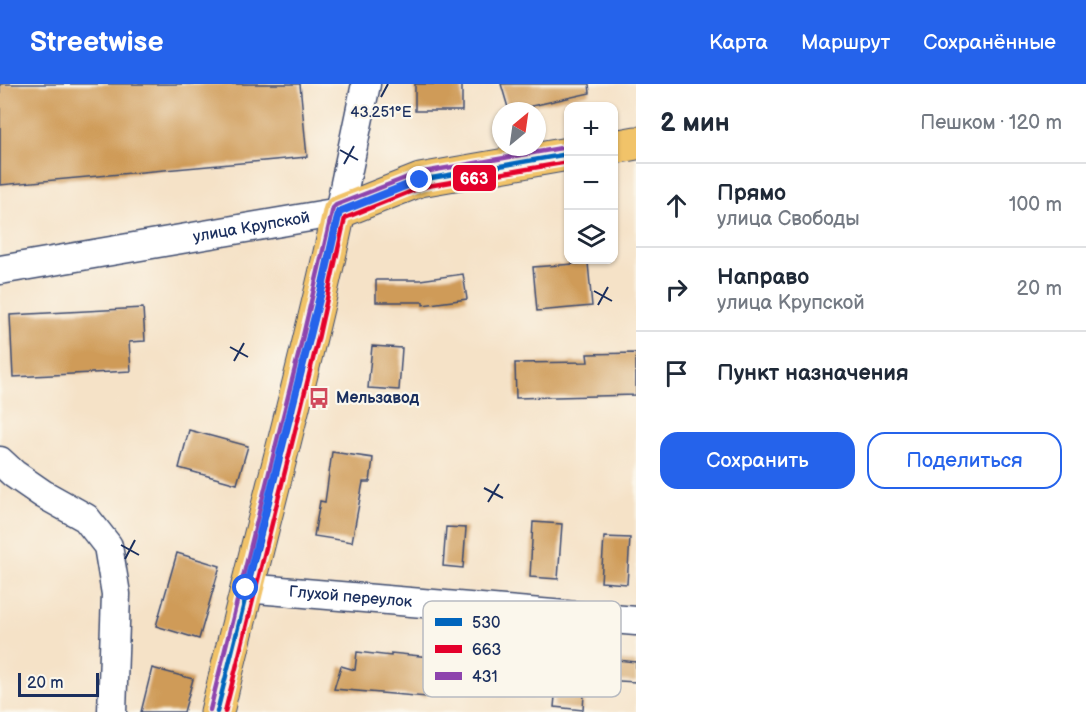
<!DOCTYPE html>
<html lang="ru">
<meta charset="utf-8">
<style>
:root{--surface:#fff;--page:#f6f6f7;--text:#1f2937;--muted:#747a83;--line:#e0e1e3;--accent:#2563eb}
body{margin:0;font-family:"Balsamiq Sans",sans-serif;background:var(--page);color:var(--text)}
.controls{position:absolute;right:18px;top:18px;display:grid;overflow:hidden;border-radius:12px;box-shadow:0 2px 4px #0004}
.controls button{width:54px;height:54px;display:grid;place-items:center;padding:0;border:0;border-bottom:2px solid var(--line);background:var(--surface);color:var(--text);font:30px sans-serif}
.compass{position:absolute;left:492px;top:18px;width:54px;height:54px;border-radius:50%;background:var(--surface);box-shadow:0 2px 4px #0004;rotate:29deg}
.scale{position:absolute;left:18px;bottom:15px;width:81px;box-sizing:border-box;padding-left:6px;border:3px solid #1b2f5e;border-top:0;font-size:16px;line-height:21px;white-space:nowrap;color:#1b2f5e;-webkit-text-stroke:4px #fbf7ec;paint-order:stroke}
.stop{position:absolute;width:18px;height:18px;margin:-14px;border:4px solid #2563eb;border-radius:50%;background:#fff}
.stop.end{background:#2563eb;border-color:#fff;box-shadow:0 2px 6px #0008}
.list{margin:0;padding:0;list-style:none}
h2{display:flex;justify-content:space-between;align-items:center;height:78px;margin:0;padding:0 24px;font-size:26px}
h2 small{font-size:20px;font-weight:400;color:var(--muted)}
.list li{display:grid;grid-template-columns:39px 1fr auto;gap:18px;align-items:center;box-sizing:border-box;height:84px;padding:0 24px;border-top:2px solid var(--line)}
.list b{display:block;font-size:22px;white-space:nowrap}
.list p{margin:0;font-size:20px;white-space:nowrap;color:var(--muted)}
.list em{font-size:20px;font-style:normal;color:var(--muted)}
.actions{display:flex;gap:12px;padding:18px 24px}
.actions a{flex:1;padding:14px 0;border:2px solid var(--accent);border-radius:18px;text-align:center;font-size:21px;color:var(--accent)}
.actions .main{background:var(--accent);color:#fff}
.icon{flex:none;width:33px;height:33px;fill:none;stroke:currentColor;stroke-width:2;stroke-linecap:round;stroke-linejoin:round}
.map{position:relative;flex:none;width:636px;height:628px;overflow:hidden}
header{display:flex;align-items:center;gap:36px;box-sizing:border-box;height:84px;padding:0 30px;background:var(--accent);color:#fff}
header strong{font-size:28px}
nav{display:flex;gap:33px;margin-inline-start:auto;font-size:21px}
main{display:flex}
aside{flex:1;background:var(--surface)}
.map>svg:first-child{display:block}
.building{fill:#cf9b59}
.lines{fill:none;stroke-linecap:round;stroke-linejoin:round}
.minor-casing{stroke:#3c4a6e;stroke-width:31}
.major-casing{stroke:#3c4a6e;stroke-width:35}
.minor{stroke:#fff;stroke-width:28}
.major{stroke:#f1c369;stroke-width:33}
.bus-1-casing{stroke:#fbf7ec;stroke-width:9}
.bus-2-casing{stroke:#fbf7ec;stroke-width:9}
.bus-3-casing{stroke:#fbf7ec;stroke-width:9}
.bus-1{stroke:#0065bd;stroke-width:4.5}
.bus-2{stroke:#e4002b;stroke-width:4.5}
.bus-3{stroke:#8e44ad;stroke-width:4.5}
.route{stroke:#2563eb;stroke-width:8}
.ticks{fill:none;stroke:#1b2f5e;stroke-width:2}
.labels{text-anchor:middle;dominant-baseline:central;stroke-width:4.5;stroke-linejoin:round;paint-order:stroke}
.street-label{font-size:16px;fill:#1b2f5e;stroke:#fbf7ec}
.poi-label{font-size:16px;font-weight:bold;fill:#1b2f5e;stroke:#fbf7ec;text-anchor:start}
.key{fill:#fbf7ec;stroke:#b8bbc1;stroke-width:1.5}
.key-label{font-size:16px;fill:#1b2f5e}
.ticks-label{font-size:15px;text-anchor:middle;fill:#1b2f5e;stroke:#fbf7ec;stroke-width:4.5;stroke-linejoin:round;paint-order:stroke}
.line-badge{stroke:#fbf7ec;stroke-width:2}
.badge-label{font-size:16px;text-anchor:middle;font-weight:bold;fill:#fff}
</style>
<header>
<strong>Streetwise</strong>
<nav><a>Карта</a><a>Маршрут</a><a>Сохранённые</a></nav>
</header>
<main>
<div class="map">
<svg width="636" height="628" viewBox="0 0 636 628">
<rect width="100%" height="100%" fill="#fbf7ec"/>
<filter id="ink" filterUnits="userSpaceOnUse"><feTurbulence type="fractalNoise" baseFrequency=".0167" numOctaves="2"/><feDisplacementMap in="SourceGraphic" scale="12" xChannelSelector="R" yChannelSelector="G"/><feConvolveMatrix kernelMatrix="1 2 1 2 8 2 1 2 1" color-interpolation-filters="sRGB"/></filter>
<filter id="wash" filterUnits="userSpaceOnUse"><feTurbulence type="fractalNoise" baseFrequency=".008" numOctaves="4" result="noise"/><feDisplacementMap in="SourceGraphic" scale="24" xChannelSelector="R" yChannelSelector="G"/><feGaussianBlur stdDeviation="1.35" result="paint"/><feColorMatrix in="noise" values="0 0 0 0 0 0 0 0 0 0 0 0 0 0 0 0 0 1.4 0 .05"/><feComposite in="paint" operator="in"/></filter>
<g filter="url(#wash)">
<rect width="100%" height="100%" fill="#f5e2c7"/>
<g id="blocks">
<path class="building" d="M0 0H300L307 73 0 101Z
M415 0H462V27H415Z
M501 0H589L590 9 509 27Z
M588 179 592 222 537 227 533 183Z
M463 190 467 215 423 221V218H376V196H420Z
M143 224 145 257 129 258 131 287 13 293 10 231Z
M372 262 402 264 399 306 368 304Z
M636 269V311L516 314 515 279 588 278 587 270Z
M189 346 248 362 237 400 179 384Z
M332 368 373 374 370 398H363L352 458 314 452 320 417 325 418Z
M533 438 562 440 558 495 530 493Z
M446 443 466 444 463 484 443 482Z
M604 453 630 454 627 500 601 498Z
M177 469 220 482 199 555 156 542Z
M357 568 391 572V569L430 573 427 613 334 605 341 582 355 586Z
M559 570 636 578V598L585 595 583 626 554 623Z
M152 584 193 595 184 628H141Z"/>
</g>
</g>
<g filter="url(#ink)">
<use href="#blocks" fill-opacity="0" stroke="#3c4a6e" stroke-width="1.5"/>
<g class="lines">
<defs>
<g id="minor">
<path id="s1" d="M0 186 339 128 366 0"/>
<path d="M0 377 14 390 43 410 86 434 108 462 116 510 112 628"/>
<path id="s2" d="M246 504 636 537"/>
</g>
<path id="major" d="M614 63 636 59
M217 628C256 461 303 296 339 128L420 96 568 70"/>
</defs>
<use href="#minor" class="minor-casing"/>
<use href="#major" class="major-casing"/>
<use href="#minor" class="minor"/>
<use href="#major" class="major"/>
<defs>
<path id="bus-1" d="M217 628 310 254 339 128 420 96 568 70"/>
<path id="bus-2" d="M225 628 318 255 345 134 422 103 568 78"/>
<path id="bus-3" d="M210 626 303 252 333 124 336 121 418 89 567 63"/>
</defs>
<use href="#bus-1" class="bus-1-casing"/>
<use href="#bus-2" class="bus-2-casing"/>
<use href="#bus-3" class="bus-3-casing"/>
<use href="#bus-1" class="bus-1"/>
<use href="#bus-2" class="bus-2"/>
<use href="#bus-3" class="bus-3"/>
</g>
</g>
<g class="lines" filter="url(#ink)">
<path class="route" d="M246 504 322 204 339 128 420 96"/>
</g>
<path class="ticks" d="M381 13 388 0M340 66 358 76M344 80 354 62M594 207 612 217M598 221 608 203M230 263 248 273M234 277 244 259M484 404 503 414M488 418 499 400M121 461 139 471M125 475 135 456"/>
<defs>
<symbol id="bus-bare" viewBox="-9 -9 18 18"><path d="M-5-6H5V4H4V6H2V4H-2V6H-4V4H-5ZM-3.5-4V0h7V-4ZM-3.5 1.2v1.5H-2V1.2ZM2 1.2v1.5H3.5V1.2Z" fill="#d1495b" stroke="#fbf7ec" stroke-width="2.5" paint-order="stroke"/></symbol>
</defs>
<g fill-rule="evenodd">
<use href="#bus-bare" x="304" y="299" width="30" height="30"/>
</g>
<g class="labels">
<g class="street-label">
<text stroke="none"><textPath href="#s1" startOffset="255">улица Крупской</textPath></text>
<text stroke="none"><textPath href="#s2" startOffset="105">Глухой переулок</textPath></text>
</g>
<g class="poi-label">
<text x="336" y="314">Мельзавод</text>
</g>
</g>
<rect x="423" y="517" width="198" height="96" rx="9" class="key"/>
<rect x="435" y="534" width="27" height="8" fill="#0065bd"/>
<rect x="435" y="561" width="27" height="8" fill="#e4002b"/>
<rect x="435" y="588" width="27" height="8" fill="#8e44ad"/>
<g class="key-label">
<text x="472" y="544">530</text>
<text x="472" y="571">663</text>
<text x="472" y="598">431</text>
</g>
<g class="ticks-label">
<text x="381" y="33">43.251°E</text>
</g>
<rect class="line-badge" x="452" y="80" width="45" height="28" rx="6" fill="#e4002b"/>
<g class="badge-label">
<text x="474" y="100">663</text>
</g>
</svg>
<div class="controls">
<button>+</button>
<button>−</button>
<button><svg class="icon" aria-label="layers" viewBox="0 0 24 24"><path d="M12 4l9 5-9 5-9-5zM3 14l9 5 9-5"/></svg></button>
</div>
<svg class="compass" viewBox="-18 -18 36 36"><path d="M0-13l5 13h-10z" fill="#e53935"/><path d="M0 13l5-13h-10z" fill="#747a83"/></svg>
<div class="scale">20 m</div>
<div class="stop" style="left:246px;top:504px"></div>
<div class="stop end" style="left:420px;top:96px"></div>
</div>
<aside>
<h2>2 мин<small>Пешком · 120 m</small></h2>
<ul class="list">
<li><svg class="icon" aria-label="ahead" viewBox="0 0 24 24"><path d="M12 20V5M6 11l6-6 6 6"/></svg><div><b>Прямо</b><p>улица Свободы</p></div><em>100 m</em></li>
<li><svg class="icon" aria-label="right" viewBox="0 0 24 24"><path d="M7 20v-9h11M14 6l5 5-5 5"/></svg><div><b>Направо</b><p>улица Крупской</p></div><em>20 m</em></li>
<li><svg class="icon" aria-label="arrive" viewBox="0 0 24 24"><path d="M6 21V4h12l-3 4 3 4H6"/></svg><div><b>Пункт назначения</b></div></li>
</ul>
<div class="actions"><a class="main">Сохранить</a><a>Поделиться</a></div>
</aside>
</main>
